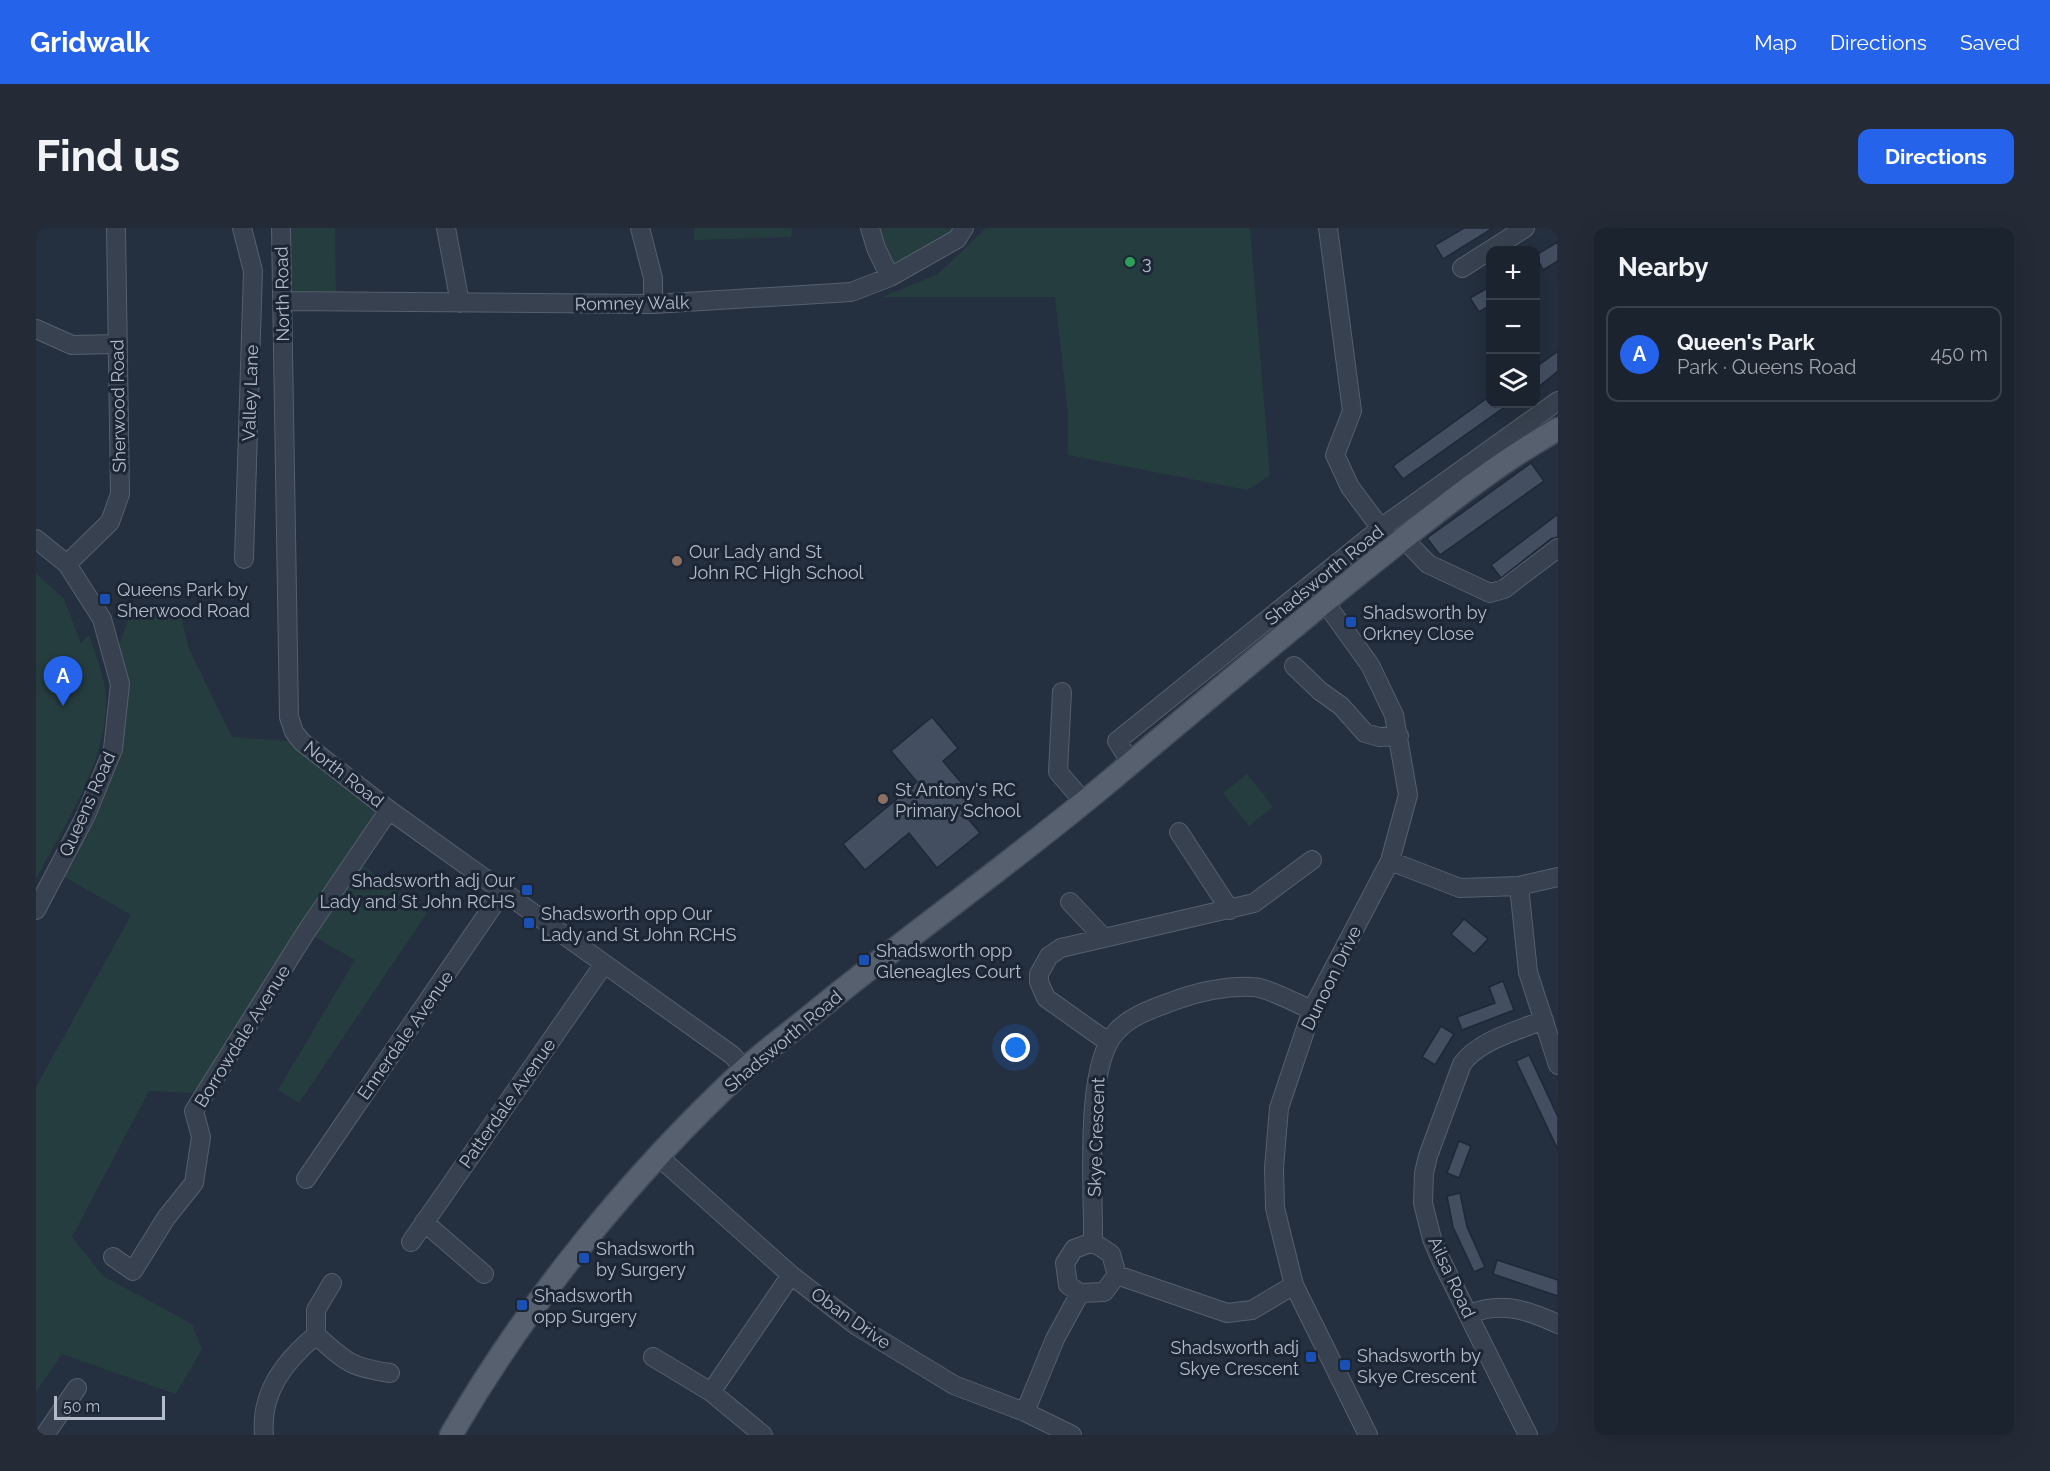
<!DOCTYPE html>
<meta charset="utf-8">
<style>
:root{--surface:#1b232f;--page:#242b37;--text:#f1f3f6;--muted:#a0a4aa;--line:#39404b;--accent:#2563eb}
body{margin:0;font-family:Raleway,sans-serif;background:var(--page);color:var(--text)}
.controls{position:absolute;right:18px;top:18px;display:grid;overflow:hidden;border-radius:12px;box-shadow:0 6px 24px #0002}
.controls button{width:54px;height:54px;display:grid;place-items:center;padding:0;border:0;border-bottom:2px solid var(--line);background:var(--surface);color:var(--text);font:30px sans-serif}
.scale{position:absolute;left:18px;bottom:15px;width:111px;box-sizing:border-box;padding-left:6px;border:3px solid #b4bcca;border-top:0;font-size:16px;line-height:21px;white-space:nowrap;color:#b4bcca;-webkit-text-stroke:4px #1d2634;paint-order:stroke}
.you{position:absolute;left:980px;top:820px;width:21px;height:21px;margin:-15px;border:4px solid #fff;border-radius:50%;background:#1a73e8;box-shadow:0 0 0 9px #1a73e833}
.badge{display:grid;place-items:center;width:39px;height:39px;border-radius:50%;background:var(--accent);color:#fff;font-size:20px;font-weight:700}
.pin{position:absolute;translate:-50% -50px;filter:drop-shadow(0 2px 3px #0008)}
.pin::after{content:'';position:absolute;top:32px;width:21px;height:18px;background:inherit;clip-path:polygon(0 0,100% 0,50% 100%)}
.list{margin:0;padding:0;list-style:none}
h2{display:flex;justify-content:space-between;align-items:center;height:78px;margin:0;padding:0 24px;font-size:26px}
h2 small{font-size:20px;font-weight:400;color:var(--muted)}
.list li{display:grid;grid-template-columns:39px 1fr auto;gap:18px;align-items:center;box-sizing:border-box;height:96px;margin:0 12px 12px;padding:0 12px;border:2px solid var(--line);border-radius:12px}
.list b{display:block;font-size:22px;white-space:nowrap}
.list p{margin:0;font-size:20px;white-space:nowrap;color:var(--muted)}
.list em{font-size:20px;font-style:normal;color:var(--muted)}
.icon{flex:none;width:33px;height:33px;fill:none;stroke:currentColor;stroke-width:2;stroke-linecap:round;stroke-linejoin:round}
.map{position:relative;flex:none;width:1522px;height:1207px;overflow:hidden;border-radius:12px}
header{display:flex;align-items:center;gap:36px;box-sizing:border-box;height:84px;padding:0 30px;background:var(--accent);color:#fff}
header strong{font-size:28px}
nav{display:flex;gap:33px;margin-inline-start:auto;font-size:21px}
.intro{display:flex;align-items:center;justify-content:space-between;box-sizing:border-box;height:144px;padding:0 36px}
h1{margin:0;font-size:42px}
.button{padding:15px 27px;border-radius:12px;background:var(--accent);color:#fff;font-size:21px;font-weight:700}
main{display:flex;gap:36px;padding:0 36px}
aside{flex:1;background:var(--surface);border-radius:12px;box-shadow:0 6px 24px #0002}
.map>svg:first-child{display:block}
.green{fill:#263d40}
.building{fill:#434f61;stroke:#1f2836;stroke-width:1.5}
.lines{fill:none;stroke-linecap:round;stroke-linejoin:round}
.minor-casing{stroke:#565f6d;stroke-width:20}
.major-casing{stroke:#414a58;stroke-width:25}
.minor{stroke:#38414f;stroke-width:18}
.major{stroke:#56606f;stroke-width:22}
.leisure-dot{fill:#2e9e5b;stroke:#1d2634;stroke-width:2}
.education-dot{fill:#8d6e63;stroke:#1d2634;stroke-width:2}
.transit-dot{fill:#1a4fb4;stroke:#1d2634;stroke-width:2}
.labels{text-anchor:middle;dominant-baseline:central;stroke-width:6;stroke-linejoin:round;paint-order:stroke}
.poi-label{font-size:18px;fill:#b4bcca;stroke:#1d2634;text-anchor:start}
.street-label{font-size:18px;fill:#b4bcca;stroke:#1d2634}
</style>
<header>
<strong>Gridwalk</strong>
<nav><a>Map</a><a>Directions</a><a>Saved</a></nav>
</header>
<div class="intro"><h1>Find us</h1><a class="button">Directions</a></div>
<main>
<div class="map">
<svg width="1522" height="1207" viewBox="0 0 1522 1207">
<rect width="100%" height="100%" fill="#242f3f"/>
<path class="green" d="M245 0H299L300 74 246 73Z
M658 0H756L755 9 658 12Z
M836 0H928L854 49Z
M950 0H1214L1234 248 1211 262 1032 227V184L1019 69H846L902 46Z
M0 345 28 371 45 415 53 407C61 430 72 457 70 482 65 544 28 597 0 651Z
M98 377 144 383 153 421 196 509 266 514 353 582 322 634 391 685 263 875 242 862 319 732 277 708 181 866 113 863 36 1009 67 1048 156 1096 166 1121 140 1166 26 1126 0 1164V859L95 687 20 644 77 521V433Z
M1211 546 1237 579 1213 598 1187 565Z"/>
<path class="building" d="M1428 0H1457L1407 31 1399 17Z
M1522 14V33L1507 42 1500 27Z
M1455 58V77L1443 84 1434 70Z
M1522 123V143L1500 161V139Z
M1450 171 1454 176H1473L1367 251 1357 238Z
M1495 235 1508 253 1404 327 1391 310Z
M1522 286V309L1515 311 1465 350 1455 337Z
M896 489 922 520 907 533 939 571 925 582 944 605 901 640 873 605 829 642 807 616 881 554 855 523Z
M1428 691 1452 711 1438 726 1415 706Z
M1467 753 1478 782 1426 802 1421 789 1459 775 1453 759Z
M1405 798 1418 806 1399 837 1386 829Z
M1493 827 1522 889V922L1480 833Z
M1423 913 1435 918 1423 950 1411 945Z
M1424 965 1431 999 1449 1039 1438 1044 1417 999 1411 968Z
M1461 1032 1522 1052V1068L1457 1046Z"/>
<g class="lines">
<defs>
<path id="minor" d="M206 0 217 43 208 331
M245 0 253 489 258 504 266 514 353 582 696 827 709 841
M410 0 424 75
M604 0 617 50V76
M834 0 840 20 854 49
M1292 0 1316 183 1299 227 1314 259 1352 310
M1426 40 1489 0
M246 73 617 76 815 64 854 49 921 11 928 0
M0 101 36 117 81 116
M1367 310 1392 336 1454 365 1468 361 1522 320
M0 311 31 336 66 391 84 456 77 521 50 587 0 682
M31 336 74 294 84 266 80 0
M1288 373 1334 437 1358 487 1372 567 1354 633 1276 782 1243 880 1238 940 1239 980 1258 1057 1332 1207
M1258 438 1284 463 1305 478 1329 505 1343 509 1363 508
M1026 464 1022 544 1048 574
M1095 535 1081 513 1346 299 1522 173
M1143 604 1194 682
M1354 633 1424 660 1483 658 1522 649
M1483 658 1492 744 1522 837
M1034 674 1066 708
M1072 814 1010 770 1003 754V746L1013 728 1025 720 1218 675 1276 632
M623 929 755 1047 821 1098 918 1157 989 1184 1036 1207
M270 951 467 663
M388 994 448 1046
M375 1014 568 736
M1057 1014C1058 965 1047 839 1080 804 1095 787 1119 780 1140 772 1163 764 1192 758 1216 759 1231 759 1261 776 1276 782
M1057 1014 1075 1026 1081 1047 1068 1064 1044 1065 1032 1057 1029 1035 1038 1021Z
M77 1029 97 1043 130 990 158 955 165 909 158 883 270 704 353 582
M1081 1047 1191 1085 1216 1082 1258 1057
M1434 1086C1465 1073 1492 1082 1522 1096
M280 1107C310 1134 314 1139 354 1145
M617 1129 675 1164 727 1207
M675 1164 755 1047
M989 1184 1019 1111 1044 1065
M9 1207 41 1160
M228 1207C224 1164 249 1133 280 1107V1082L296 1055
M1492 1207 1405 1032 1396 1011 1387 975 1388 945 1392 928 1426 836C1443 812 1481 803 1508 792"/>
<path id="major" d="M415 1207C492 1074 595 947 708 842 732 820 759 801 784 780 880 702 981 631 1076 551 1163 478 1249 405 1338 334 1397 287 1456 238 1522 201"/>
</defs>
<use href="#minor" class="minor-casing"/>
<use href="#major" class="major-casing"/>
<use href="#minor" class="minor"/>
<use href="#major" class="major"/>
</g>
<circle class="leisure-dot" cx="1094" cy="34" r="6"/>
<g class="education-dot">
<circle cx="641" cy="333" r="6"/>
<circle cx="847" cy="571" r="6"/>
</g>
<g class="transit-dot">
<rect x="63" y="365" width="12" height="12" rx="3"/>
<rect x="1309" y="388" width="12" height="12" rx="3"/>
<rect x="485" y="656" width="12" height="12" rx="3"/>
<rect x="487" y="689" width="12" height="12" rx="3"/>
<rect x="822" y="726" width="12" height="12" rx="3"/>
<rect x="542" y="1024" width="12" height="12" rx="3"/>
<rect x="480" y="1071" width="12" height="12" rx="3"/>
<rect x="1269" y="1123" width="12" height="12" rx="3"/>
<rect x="1303" y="1131" width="12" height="12" rx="3"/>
</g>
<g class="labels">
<g class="poi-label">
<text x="1106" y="34">3</text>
<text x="653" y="323">Our Lady and St<tspan x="653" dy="21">John RC High School</tspan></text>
<text x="81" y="361">Queens Park by<tspan x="81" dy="21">Sherwood Road</tspan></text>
<text x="1327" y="384">Shadsworth by<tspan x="1327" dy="21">Orkney Close</tspan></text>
<text x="859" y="561">St Antony's RC<tspan x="859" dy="21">Primary School</tspan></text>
<text x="479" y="652" text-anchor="end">Shadsworth adj Our<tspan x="479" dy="21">Lady and St John RCHS</tspan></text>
<text x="505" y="685">Shadsworth opp Our<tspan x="505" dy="21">Lady and St John RCHS</tspan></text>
<text x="840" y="722">Shadsworth opp<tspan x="840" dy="21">Gleneagles Court</tspan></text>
<text x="560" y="1020">Shadsworth<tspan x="560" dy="21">by Surgery</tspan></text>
<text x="498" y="1067">Shadsworth<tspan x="498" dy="21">opp Surgery</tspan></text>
<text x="1263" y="1119" text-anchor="end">Shadsworth adj<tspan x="1263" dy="21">Skye Crescent</tspan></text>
<text x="1321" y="1127">Shadsworth by<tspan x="1321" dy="21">Skye Crescent</tspan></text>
</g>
<g class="street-label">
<text transform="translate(246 66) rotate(-91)">North Road</text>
<text transform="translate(596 75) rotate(-1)">Romney Walk</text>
<text transform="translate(214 165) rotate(-88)">Valley Lane</text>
<text transform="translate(82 178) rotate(-91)">Sherwood Road</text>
<text transform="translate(1288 347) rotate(-39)">Shadsworth Road</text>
<text transform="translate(308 546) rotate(38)">North Road</text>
<text transform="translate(51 576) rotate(-66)">Queens Road</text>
<text transform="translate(1295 750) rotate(-64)">Dunoon Drive</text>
<text transform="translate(369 807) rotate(-55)">Ennerdale Avenue</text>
<text transform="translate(206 808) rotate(-58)">Borrowdale Avenue</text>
<text transform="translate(747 813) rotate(-40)">Shadsworth Road</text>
<text transform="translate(471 875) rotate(-55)">Patterdale Avenue</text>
<text transform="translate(1060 909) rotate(-88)">Skye Crescent</text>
<text transform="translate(1416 1049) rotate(65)">Ailsa Road</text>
<text transform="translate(815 1090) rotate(35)">Oban Drive</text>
</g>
</g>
</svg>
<div class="controls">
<button>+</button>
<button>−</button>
<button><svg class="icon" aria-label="layers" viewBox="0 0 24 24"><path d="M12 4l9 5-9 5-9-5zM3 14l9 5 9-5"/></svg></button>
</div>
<div class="scale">50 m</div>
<div class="you"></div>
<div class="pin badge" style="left:27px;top:478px">A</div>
</div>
<aside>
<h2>Nearby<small></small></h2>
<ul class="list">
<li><span class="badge">A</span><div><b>Queen's Park</b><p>Park · Queens Road</p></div><em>450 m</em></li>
</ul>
</aside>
</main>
